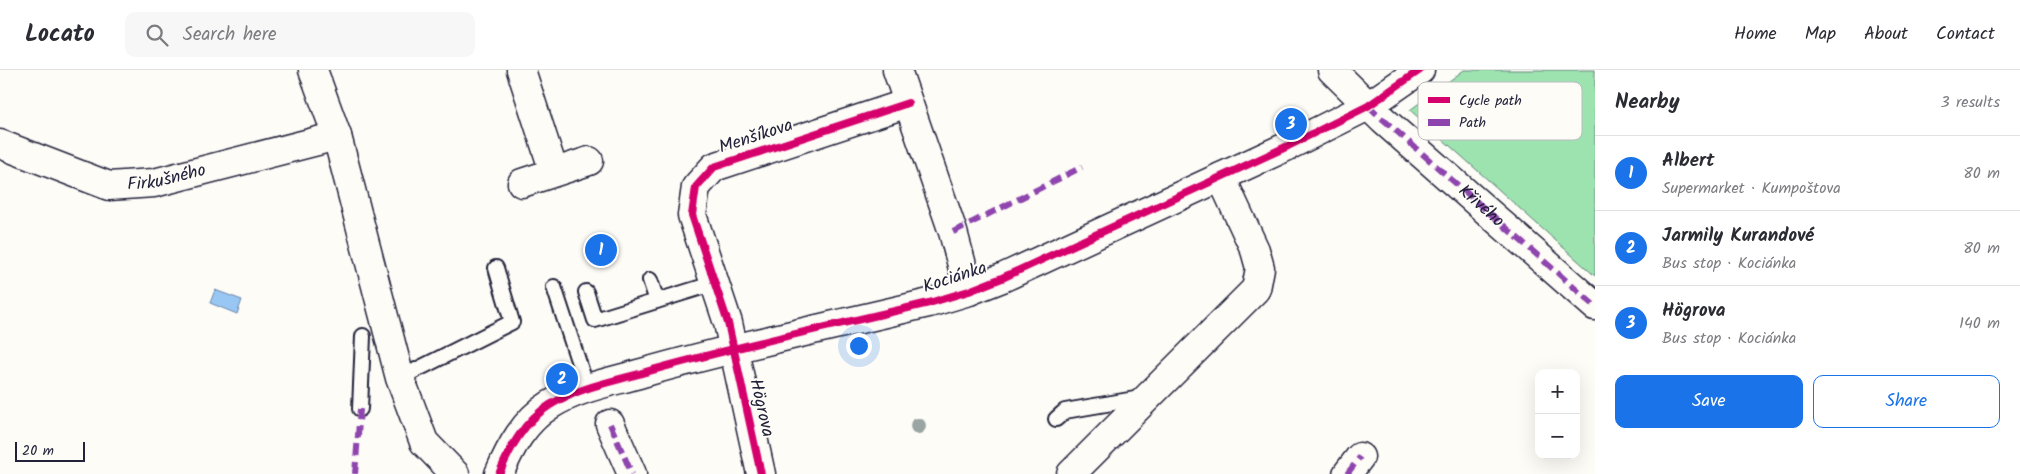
<!DOCTYPE html>
<meta charset="utf-8">
<style>
:root{--surface:#fff;--page:#f7f7f7;--text:#2b2b33;--muted:#7c7c81;--line:#e1e1e2;--accent:#1a73e8}
body{margin:0;font-family:Kalam,sans-serif;background:var(--page);color:var(--text)}
.controls{position:absolute;right:15px;bottom:15px;display:grid;overflow:hidden;border-radius:10px;box-shadow:0 5px 20px #0002}
.controls button{width:45px;height:45px;display:grid;place-items:center;padding:0;border:0;border-bottom:1px solid var(--line);background:var(--surface);color:var(--text);font:25px sans-serif}
.scale{position:absolute;left:15px;bottom:12px;width:70px;box-sizing:border-box;padding-left:5px;border:2px solid #22223b;border-top:0;font-size:14px;line-height:18px;white-space:nowrap;color:#22223b;-webkit-text-stroke:4px #fdfcf7;paint-order:stroke}
.you{position:absolute;left:858px;top:275px;width:18px;height:18px;margin:-12px;border:4px solid #fff;border-radius:50%;background:#1a73e8;box-shadow:0 0 0 8px #1a73e833}
.badge{display:grid;place-items:center;width:32px;height:32px;border-radius:50%;background:var(--accent);color:#fff;font-size:16px;font-weight:700}
.pin{position:absolute;translate:-50% -50%;border:2px solid #fff;box-shadow:0 1px 5px #0006}
.list{margin:0;padding:0;list-style:none}
h2{display:flex;justify-content:space-between;align-items:center;height:65px;margin:0;padding:0 20px;font-size:21px}
h2 small{font-size:16px;font-weight:400;color:var(--muted)}
.list li{display:grid;grid-template-columns:32px 1fr auto;gap:15px;align-items:center;box-sizing:border-box;height:75px;padding:0 20px;border-top:1px solid var(--line)}
.list b{display:block;font-size:19px;white-space:nowrap}
.list p{margin:0;font-size:16px;white-space:nowrap;color:var(--muted)}
.list em{font-size:16px;font-style:normal;color:var(--muted)}
.actions{display:flex;gap:10px;padding:15px 20px}
.actions a{flex:1;padding:11px 0;border:1px solid var(--accent);border-radius:10px;text-align:center;font-size:18px;color:var(--accent)}
.actions .main{background:var(--accent);color:#fff}
.icon{flex:none;width:28px;height:28px;fill:none;stroke:currentColor;stroke-width:2;stroke-linecap:round;stroke-linejoin:round}
.map{position:relative;flex:none;width:1595px;height:404px;overflow:hidden}
header{display:flex;align-items:center;gap:30px;box-sizing:border-box;height:70px;padding:0 25px;background:var(--surface);border-bottom:1px solid var(--line)}
header strong{font-size:24px}
nav{display:flex;gap:28px;margin-inline-start:auto;font-size:18px}
.search{width:350px;height:45px;background:var(--page);display:flex;align-items:center;gap:12px;box-sizing:border-box;padding:0 18px;border-radius:10px;color:var(--muted);font-size:19px}
main{display:flex}
aside{flex:1;background:var(--surface)}
.map>svg:first-child{display:block}
.green{fill:#9de3b0;stroke:#608276}
.water{fill:#99c7f4;stroke:#6985aa}
.lines{fill:none;stroke-linecap:round;stroke-linejoin:round}
.lane-casing{stroke:#22223b;stroke-width:18}
.street-casing{stroke:#22223b;stroke-width:31}
.secondary-casing{stroke:#22223b;stroke-width:31}
.lane{stroke:#fdfcf7;stroke-width:14}
.street{stroke:#fdfcf7;stroke-width:28}
.secondary{stroke:#fdfcf7;stroke-width:28}
.quiet{stroke:#8e44ad;stroke-width:6;stroke-dasharray:12 6;stroke-linecap:butt}
.cycleway-casing{stroke:#fdfcf7;stroke-width:11}
.cycleway{stroke:#d6006c;stroke-width:8}
.tree{fill:#99a4a3}
.labels{text-anchor:middle;dominant-baseline:central;stroke-width:4;stroke-linejoin:round;paint-order:stroke}
.street-label{font-size:18px;fill:#22223b;stroke:#fdfcf7}
.key{fill:#fdfcf7;stroke:#bbbbbf;stroke-width:1}
.key-label{font-size:14px;fill:#22223b}
</style>
<header>
<strong>Locato</strong>
<div class="search"><svg class="icon" aria-label="search" viewBox="0 0 24 24"><circle cx="10" cy="10" r="6"/><path d="M15 15l6 6"/></svg>Search here</div>
<nav><a>Home</a><a>Map</a><a>About</a><a>Contact</a></nav>
</header>
<main>
<div class="map">
<svg width="1595" height="404" viewBox="0 0 1595 404">
<rect width="100%" height="100%" fill="#fdfcf7"/>
<filter id="ink" filterUnits="userSpaceOnUse"><feTurbulence type="fractalNoise" baseFrequency=".02" numOctaves="2"/><feDisplacementMap in="SourceGraphic" scale="10" xChannelSelector="R" yChannelSelector="G"/><feConvolveMatrix kernelMatrix="1 2 1 2 8 2 1 2 1" color-interpolation-filters="sRGB"/></filter>
<g filter="url(#ink)">
<path class="green" d="M1464 0H1595V206L1410 40Z"/>
<path class="water" d="M215 220 242 230 237 244 210 233Z"/>
<g class="lines">
<defs>
<path id="lane" d="M650 210 657 231
M554 217 587 318
M586 222 595 250 715 213
M400 308 512 252 496 198
M360 339 363 266
M1056 349 1065 341 1141 328"/>
<g id="street">
<path d="M313 0 337 66 400 308 424 372 455 404"/>
<path d="M521 0 554 102"/>
<path d="M897 0 953 162 969 221"/>
<path id="s1" d="M1332 0 1383 50 1595 236"/>
<path id="s2" d="M0 74 109 116 154 113 337 66"/>
<path d="M522 113 589 91"/>
<path d="M610 354 632 404"/>
<path d="M761 404 728 253 692 145 696 117 714 97 908 33"/>
<path d="M1071 404 1256 219 1260 198 1255 180 1221 107"/>
<path d="M1347 404 1360 387"/>
</g>
<path id="secondary" d="M499 404C510 378 524 351 550 335 577 318 611 312 642 303 736 276 833 256 929 233L969 221 1002 208 1288 76 1368 36 1420 0"/>
</defs>
<use href="#lane" class="lane-casing"/>
<use href="#street" class="street-casing"/>
<use href="#secondary" class="secondary-casing"/>
<use href="#lane" class="lane"/>
<use href="#street" class="street"/>
<use href="#secondary" class="secondary"/>
<path class="quiet" d="M1368 36 1595 236
M953 162 1082 97
M610 354 632 404
M355 404 360 339
M1347 404 1360 387"/>
<defs>
<path id="cycleway" d="M499 404C510 378 524 351 550 335 577 318 611 312 642 303 736 276 833 256 929 233L969 221 1002 208 1288 76 1368 36 1420 0
M761 404 728 253 692 145 696 117 714 97 908 33"/>
</defs>
<use href="#cycleway" class="cycleway-casing"/>
<use href="#cycleway" class="cycleway"/>
</g>
<circle class="tree" cx="918" cy="356" r="8"/>
</g>
<g class="labels">
<g class="street-label">
<text transform="translate(756 67) rotate(-18)">Menšíkova</text>
<text stroke="none"><textPath href="#s2" startOffset="175">Firkušného</textPath></text>
<text stroke="none"><textPath href="#s1" startOffset="202">Křivého</textPath></text>
<text transform="translate(955 208) rotate(-18)">Kociánka</text>
<text transform="translate(761 338) rotate(77)">Högrova</text>
</g>
</g>
<rect x="1418" y="12" width="164" height="58" rx="8" class="key"/>
<rect x="1428" y="27" width="22" height="6" fill="#d6006c"/>
<rect x="1428" y="49" width="22" height="7" fill="#8e44ad"/>
<g class="key-label">
<text x="1459" y="35">Cycle path</text>
<text x="1459" y="57">Path</text>
</g>
</svg>
<div class="controls">
<button>+</button>
<button>−</button>
</div>
<div class="scale">20 m</div>
<div class="you"></div>
<div class="pin badge" style="left:601px;top:180px">1</div>
<div class="pin badge" style="left:562px;top:309px">2</div>
<div class="pin badge" style="left:1291px;top:54px">3</div>
</div>
<aside>
<h2>Nearby<small>3 results</small></h2>
<ul class="list">
<li><span class="badge">1</span><div><b>Albert</b><p>Supermarket · Kumpoštova</p></div><em>80 m</em></li>
<li><span class="badge">2</span><div><b>Jarmily Kurandové</b><p>Bus stop · Kociánka</p></div><em>80 m</em></li>
<li><span class="badge">3</span><div><b>Högrova</b><p>Bus stop · Kociánka</p></div><em>140 m</em></li>
</ul>
<div class="actions"><a class="main">Save</a><a>Share</a></div>
</aside>
</main>
